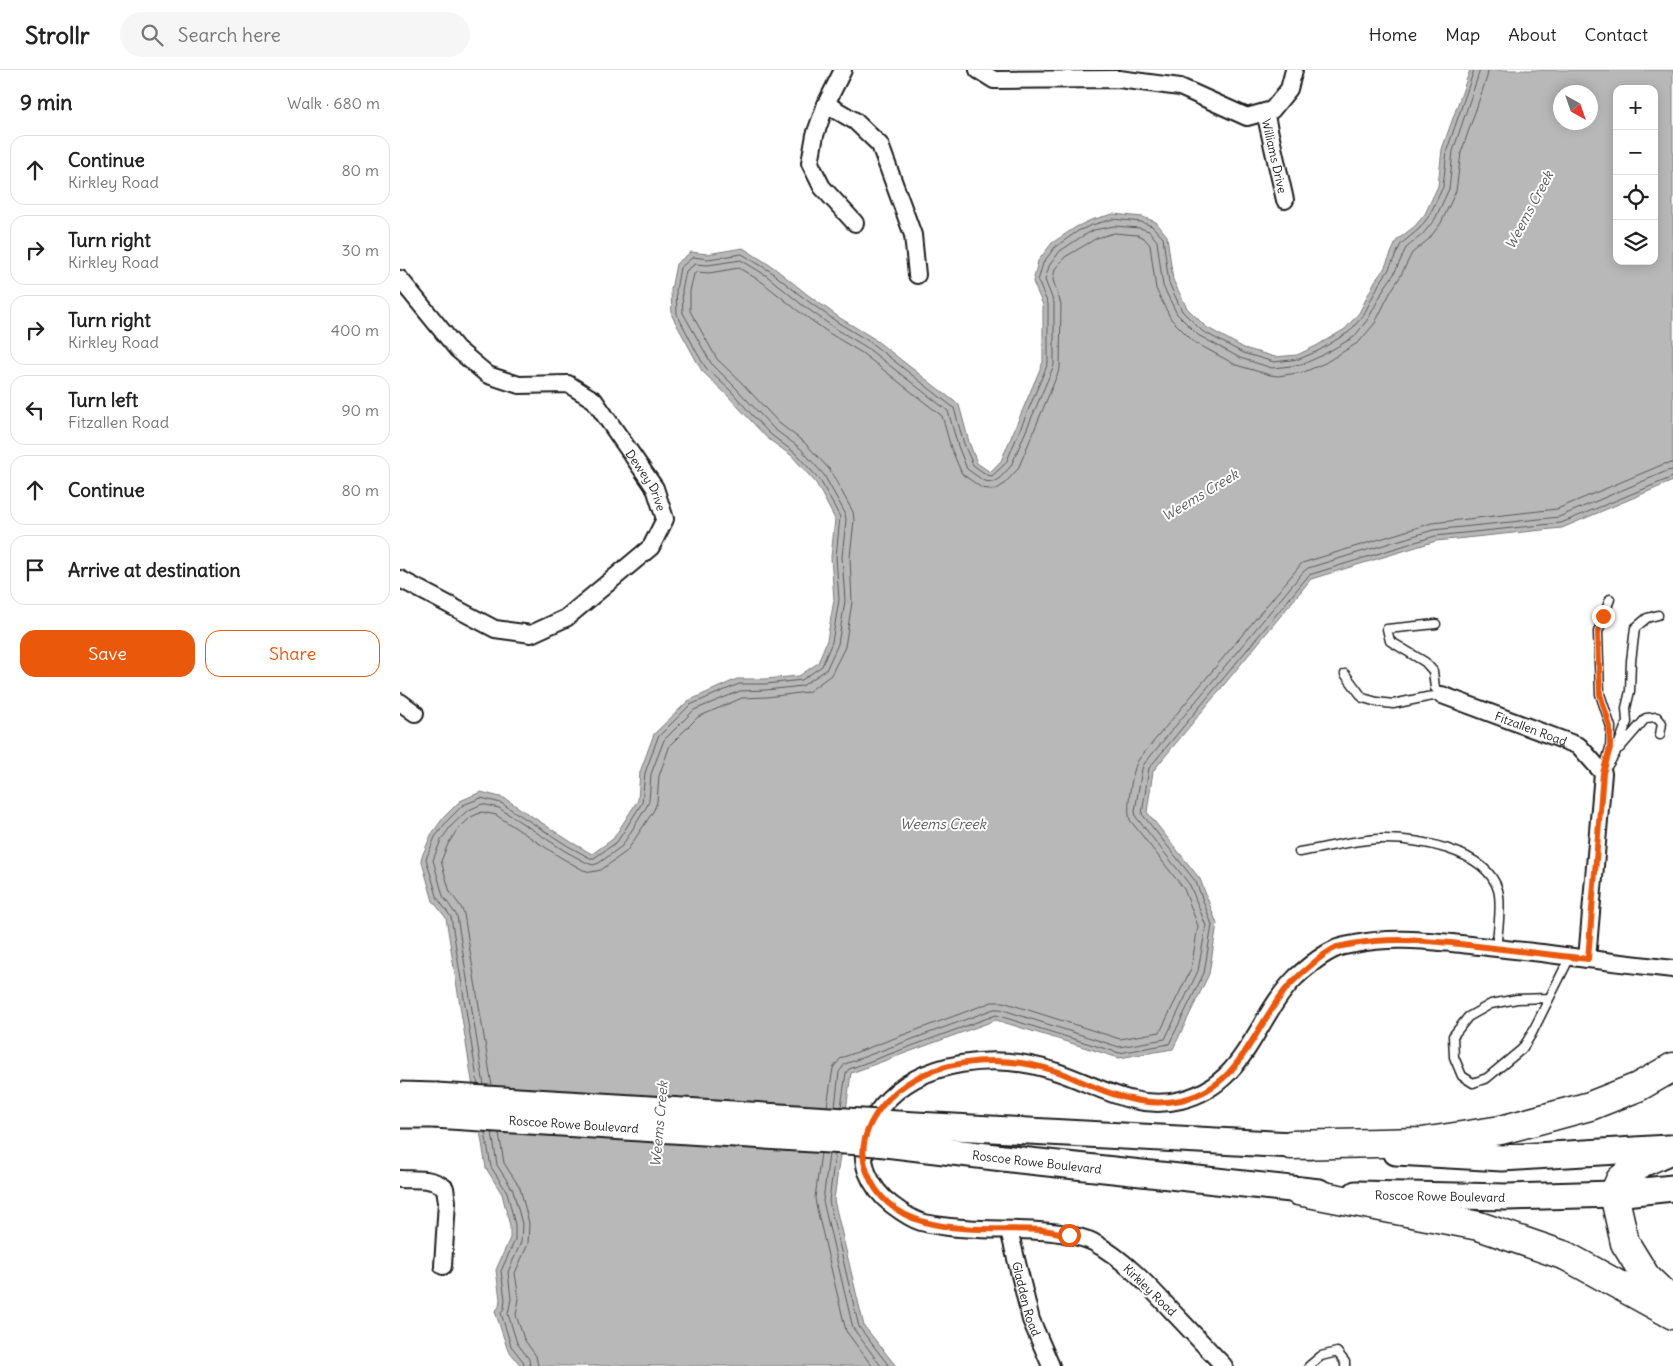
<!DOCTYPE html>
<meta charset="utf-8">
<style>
:root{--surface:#fff;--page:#f6f6f6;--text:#222;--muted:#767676;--line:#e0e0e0;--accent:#ea580c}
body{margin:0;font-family:Delius,sans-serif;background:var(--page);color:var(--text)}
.controls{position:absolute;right:15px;top:15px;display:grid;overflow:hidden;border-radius:10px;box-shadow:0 2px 12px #0003}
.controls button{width:45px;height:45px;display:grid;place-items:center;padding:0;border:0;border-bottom:1px solid var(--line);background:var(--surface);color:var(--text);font:25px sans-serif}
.compass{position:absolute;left:1153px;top:15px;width:45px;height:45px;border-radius:50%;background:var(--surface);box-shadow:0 2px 12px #0003;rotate:140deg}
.stop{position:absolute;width:15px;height:15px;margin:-11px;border:4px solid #ea580c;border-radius:50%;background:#fff}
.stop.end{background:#ea580c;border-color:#fff;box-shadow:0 1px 5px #0008}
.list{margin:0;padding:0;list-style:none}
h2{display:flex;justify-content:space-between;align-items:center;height:65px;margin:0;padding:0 20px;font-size:21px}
h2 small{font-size:16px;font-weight:400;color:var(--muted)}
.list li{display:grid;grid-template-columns:32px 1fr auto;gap:15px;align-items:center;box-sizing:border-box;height:70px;margin:0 10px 10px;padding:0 10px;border:1px solid var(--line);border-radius:15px}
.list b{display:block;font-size:19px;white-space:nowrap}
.list p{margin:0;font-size:16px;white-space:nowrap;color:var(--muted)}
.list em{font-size:16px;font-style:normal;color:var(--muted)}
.actions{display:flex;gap:10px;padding:15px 20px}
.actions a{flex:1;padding:11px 0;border:1px solid var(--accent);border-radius:15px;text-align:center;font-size:18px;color:var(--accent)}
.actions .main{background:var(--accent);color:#fff}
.icon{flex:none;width:28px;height:28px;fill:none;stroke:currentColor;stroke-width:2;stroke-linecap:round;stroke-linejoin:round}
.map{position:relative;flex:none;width:1273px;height:1296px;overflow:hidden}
header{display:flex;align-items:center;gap:30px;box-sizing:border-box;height:70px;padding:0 25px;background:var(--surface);border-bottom:1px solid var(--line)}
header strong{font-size:24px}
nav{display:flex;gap:28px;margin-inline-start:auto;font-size:18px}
.search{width:350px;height:45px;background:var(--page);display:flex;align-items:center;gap:12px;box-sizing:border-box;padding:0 18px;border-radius:28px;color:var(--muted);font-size:19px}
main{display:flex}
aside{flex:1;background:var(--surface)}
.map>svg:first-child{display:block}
.water{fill:#b8b8b8;stroke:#7a7a7a;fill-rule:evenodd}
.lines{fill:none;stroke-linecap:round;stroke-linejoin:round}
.shore{stroke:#5a5a5a;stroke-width:1}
.lane-casing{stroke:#1c1c1c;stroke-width:11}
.street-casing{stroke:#1c1c1c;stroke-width:20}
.primary-casing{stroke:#1c1c1c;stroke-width:29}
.highway-casing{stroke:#1c1c1c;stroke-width:31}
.lane{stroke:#fff;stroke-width:8}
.street{stroke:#fff;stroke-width:16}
.primary{stroke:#fff;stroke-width:25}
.highway{stroke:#fff;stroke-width:28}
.primary-bridge-casing{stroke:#1c1c1c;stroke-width:29;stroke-linecap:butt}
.primary-bridge{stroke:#fff;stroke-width:25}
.route{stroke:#ea580c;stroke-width:6}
.labels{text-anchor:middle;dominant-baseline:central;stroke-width:4;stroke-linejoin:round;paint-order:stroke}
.street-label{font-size:12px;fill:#1c1c1c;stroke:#fff}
.water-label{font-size:14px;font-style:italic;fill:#5a5a5a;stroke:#fff}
</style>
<header>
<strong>Strollr</strong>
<div class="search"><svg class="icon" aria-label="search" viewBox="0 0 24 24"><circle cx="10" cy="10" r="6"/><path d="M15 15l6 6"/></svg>Search here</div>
<nav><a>Home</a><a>Map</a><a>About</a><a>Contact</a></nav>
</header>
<main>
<aside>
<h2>9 min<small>Walk · 680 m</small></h2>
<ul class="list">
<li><svg class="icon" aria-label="ahead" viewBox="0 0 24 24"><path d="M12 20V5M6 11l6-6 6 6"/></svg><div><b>Continue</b><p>Kirkley Road</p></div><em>80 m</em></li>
<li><svg class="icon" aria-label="right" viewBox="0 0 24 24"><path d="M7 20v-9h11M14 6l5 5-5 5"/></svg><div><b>Turn right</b><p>Kirkley Road</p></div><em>30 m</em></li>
<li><svg class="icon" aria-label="right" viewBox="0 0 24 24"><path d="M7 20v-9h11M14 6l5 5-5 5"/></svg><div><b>Turn right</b><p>Kirkley Road</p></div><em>400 m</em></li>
<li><svg class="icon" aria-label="left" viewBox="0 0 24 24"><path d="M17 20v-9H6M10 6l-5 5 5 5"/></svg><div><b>Turn left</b><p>Fitzallen Road</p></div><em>90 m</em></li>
<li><svg class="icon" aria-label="ahead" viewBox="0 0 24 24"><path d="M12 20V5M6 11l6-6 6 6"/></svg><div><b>Continue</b></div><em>80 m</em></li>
<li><svg class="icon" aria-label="arrive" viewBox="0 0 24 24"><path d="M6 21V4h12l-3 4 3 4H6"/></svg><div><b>Arrive at destination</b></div></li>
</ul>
<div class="actions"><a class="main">Save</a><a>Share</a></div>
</aside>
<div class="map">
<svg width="1273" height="1296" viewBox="0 0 1273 1296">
<rect width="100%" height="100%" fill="#fff"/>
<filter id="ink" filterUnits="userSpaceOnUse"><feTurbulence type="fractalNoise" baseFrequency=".02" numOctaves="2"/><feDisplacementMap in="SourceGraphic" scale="10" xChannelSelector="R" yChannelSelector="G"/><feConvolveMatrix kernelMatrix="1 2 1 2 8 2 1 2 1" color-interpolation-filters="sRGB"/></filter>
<g filter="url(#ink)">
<path class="water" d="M1070 0H1273V411L1162 458 1036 471 911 509 753 701 747 742 800 809 817 854 809 904 773 979 719 988 596 950 451 1003 434 1130 464 1256 496 1296H121L107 1278 95 1241 99 1237 100 1229 96 1200 110 1168V1156L102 1124 86 1098 46 848 33 831 21 789 31 765 43 748 60 731 81 722 104 728 171 772 192 784 213 769 238 730 240 702 254 664 288 631 337 609H365L399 606 418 593 427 570 434 530 431 487 435 449 416 413 392 386 367 368 327 325 302 301 272 246 271 220 276 194 291 182 307 184 343 178 373 197 408 225 440 248 473 268 559 335 569 372 577 393 590 402 601 391 643 292V235L633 212 638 191 652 173 676 157 691 150 713 144 743 147 756 152 767 166 773 210 787 238 806 257 844 278 875 287 897 285 916 276 945 259 959 243 975 211 984 199 997 170 1015 156 1025 144 1038 116 1042 79ZM1217 19H1254V191H1217ZM1160 22H1190V52H1160Z"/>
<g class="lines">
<path class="shore" d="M78 1015 51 847 38 829 26 789 35 767 47 751 63 735 81 728 101 733 168 776 190 788H194L217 772 242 733 245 703 258 667 290 635 339 614H366L402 610 422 596 432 572 439 530 436 487 440 447 420 410 395 383 370 364 352 345 331 321 306 298 297 283 277 244 276 220 280 198 293 187 308 189 342 184 370 201 405 229 437 252 470 272 554 338 564 374 573 395 587 405 592 406 606 393 648 293V234L638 211 643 193 655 177 678 161 692 155 713 149 741 152 752 156 763 168 769 213 782 241 802 261 843 283 874 292 899 289 918 281 949 262 963 246 979 214 988 201 1001 174 1019 159 1029 146 1043 117 1047 80 1074 0
M84 1015 57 846 43 826 33 790 41 770 51 756 67 741 82 734 99 738 165 781 187 793 193 795 199 793 222 776 247 736 249 731 251 704 264 670 294 640 340 621 366 620 402 616 426 600 438 574 445 531 442 487 446 450 445 443 424 405 400 378 374 359 335 317 311 293 283 243 282 220 286 201 295 194 308 195 341 190 367 206 401 234 433 257 466 277 548 341 558 376 567 399 584 411 593 412 598 410 611 396 654 295V233L645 210 649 196 660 181 681 167 694 160 714 156 740 158 749 161 757 171 763 216 777 244 798 265 840 288 872 298 901 295 921 286 954 267 968 249 985 217 994 204 1006 178 1023 164 1035 149 1049 119 1053 81 1080 0
M92 1016 64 844 61 837 50 822 41 791 48 774 57 760 71 747 82 742 96 745 160 787 183 800 191 802 201 800 227 781 254 740 257 732 259 706 270 675 298 647 342 628 367 627 408 622 431 605 445 577 452 532 450 487 454 450 453 442 430 400 405 373 379 353 341 312 317 289 290 241V221L294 204 297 202 309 203 339 198 362 212 397 240 429 263 462 283 542 346 551 378 562 404 582 418 595 420 603 415 618 399 660 298 661 234 653 210 655 199 665 187 697 168 714 163 738 165 744 168 750 175 756 219 771 249 794 272 836 295 870 305 878 306 904 302 925 293 959 272 975 253 991 221 1000 207 1012 183 1029 169 1041 153 1056 121 1061 83 1087 7 1088 0
M427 1036 433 998 441 988 592 932H603L720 969 760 962 791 899 798 856 784 819 730 750C726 738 732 699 739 689L902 493 1032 453 1157 439 1264 394 1273 393
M435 1037 439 1002 445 994 594 939H600L719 977 765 969 798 901 806 856 790 815 736 747 735 741 742 699 744 694 903 502 908 498 1033 460 1159 447 1267 401 1273 400
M441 1037 446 1003 449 999 596 945 719 983 769 974 804 903 812 855 796 812 742 744 749 698 909 505 1035 466 1161 453 1273 407
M85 1062 91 1097 107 1122 115 1155V1170L101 1201 105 1229 104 1238 101 1243 111 1276 123 1291 124 1296
M92 1062 97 1095 113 1120 122 1154 121 1172 108 1202 111 1229 108 1244 117 1273 129 1289 130 1296
M99 1063 104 1093 120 1118 129 1153 128 1174 115 1203 119 1229 116 1245 124 1269 136 1286 138 1296
M421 1083 415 1128 416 1135 446 1261 472 1296
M429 1084 423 1131 453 1258 481 1296
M435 1084 429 1131 459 1257 489 1296"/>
<defs>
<path id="lane" d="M1036 554 987 559 990 571 1025 592 1033 601 1035 618 1042 625
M945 604 963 628 977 632 993 634 1027 627 1042 625
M1220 678 1246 648 1257 647 1262 653 1260 665
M1208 695 1215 684 1227 652 1226 638 1230 621 1231 591 1235 558 1247 548 1258 545
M1203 702 1210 678 1211 657 1200 624 1198 562 1210 529
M899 782C924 778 954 770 979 769 1015 768 1086 779 1098 820 1102 834 1098 863 1096 878
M1149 928 1117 929 1091 934 1068 947 1053 966 1054 987 1062 1006 1073 1013 1087 1008 1122 979 1131 965 1170 887
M909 1296 921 1286 937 1282 945 1292V1296"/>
<g id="street">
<path d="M443 0 426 34 415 65 410 93 422 117 455 153"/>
<path d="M578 0 594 10 719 9 780 17 847 47 872 40 889 19 894 0"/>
<path d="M426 34 455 51 480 75 513 165 517 205"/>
<path id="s1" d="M865 42 885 130"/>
<path id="s2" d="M0 209 57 279 88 305 119 315 168 314 194 330 255 418 265 449 251 477 166 548 131 564 95 559 0 509"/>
<path id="s3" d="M1042 625 1179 676 1203 703 1187 889"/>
<path d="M0 632 15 643"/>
<path d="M0 1109C16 1110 32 1107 45 1118L47 1132 43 1196"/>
<path id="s4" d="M609 1160 631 1250 651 1296"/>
<path d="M824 1296C806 1277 789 1259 771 1240 748 1215 724 1189 693 1172 683 1167 670 1165 660 1163 621 1157 581 1162 542 1156 535 1155 528 1154 521 1152 511 1149 500 1141 492 1135 480 1126 472 1115 467 1102 459 1079 466 1056 481 1037 521 988 598 983 654 1001 696 1014 734 1042 781 1030 847 1014 854 949 896 907 907 897 921 885 935 879 941 876 949 875 955 874 988 867 1019 870 1052 873 1082 876 1112 880 1142 883 1186 889 1229 894 1273 899"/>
</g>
<g id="primary">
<path d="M0 1025 36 1026"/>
<path d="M0 1045H34"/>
<path d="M479 1053 911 1076"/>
<path id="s5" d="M477 1073 620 1090 919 1122"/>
<path d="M996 1082 1102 1088 1268 1078"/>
<path id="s6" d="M956 1124 1108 1127 1214 1124 1273 1118"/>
</g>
<path id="highway" d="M891 1075 1022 1072 1101 1060 1190 1036 1238 1017 1273 997
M898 1121 1079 1156 1166 1186 1273 1245
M1272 1232 1246 1207 1225 1173 1214 1124 1220 1110 1241 1093 1273 1079"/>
</defs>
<use href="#lane" class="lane-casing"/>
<use href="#street" class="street-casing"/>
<use href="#primary" class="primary-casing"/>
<use href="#highway" class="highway-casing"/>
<use href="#lane" class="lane"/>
<use href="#street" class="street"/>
<use href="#primary" class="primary"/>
<use href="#highway" class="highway"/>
<defs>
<g id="primary-bridge">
<path d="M36 1026 479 1053"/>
<path id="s7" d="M34 1045 477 1073"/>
</g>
</defs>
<use href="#primary-bridge" class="primary-bridge-casing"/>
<use href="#primary-bridge" class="primary-bridge"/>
</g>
</g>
<g class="lines" filter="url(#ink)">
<path class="route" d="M669 1165C660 1163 651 1161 642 1160 583 1156 493 1172 467 1102 458 1078 467 1055 482 1036 522 987 599 983 655 1001 664 1003 672 1008 680 1011 712 1025 745 1038 781 1030 836 1018 850 968 880 927 888 915 899 905 910 896 918 889 928 881 937 877 942 876 948 875 953 874 986 868 1018 870 1051 873 1097 878 1142 884 1188 889L1203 703 1210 678V657L1200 624 1198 562 1203 546"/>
</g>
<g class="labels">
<g class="street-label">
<text stroke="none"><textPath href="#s1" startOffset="45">Williams Drive</textPath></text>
<text stroke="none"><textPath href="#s2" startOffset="339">Dewey Drive</textPath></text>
<text stroke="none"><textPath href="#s3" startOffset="95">Fitzallen Road</textPath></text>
<text stroke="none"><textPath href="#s7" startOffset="140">Roscoe Rowe Boulevard</textPath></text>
<text stroke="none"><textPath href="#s5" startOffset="161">Roscoe Rowe Boulevard</textPath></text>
<text stroke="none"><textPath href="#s6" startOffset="84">Roscoe Rowe Boulevard</textPath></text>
<text transform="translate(750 1220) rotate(44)">Kirkley Road</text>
<text stroke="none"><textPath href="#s4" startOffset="71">Gladden Road</textPath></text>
</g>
<g class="water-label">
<text transform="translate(1129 140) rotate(-62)">Weems Creek</text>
<text transform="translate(800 425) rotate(-31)">Weems Creek</text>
<text x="543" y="754">Weems Creek</text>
<text transform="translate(259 1054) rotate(-85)">Weems Creek</text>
</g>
</g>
</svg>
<div class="controls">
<button>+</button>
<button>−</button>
<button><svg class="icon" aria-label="locate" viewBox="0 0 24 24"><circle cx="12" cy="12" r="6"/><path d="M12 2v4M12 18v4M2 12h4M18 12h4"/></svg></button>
<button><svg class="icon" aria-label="layers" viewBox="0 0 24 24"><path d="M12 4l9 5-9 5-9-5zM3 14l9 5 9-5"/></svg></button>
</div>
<svg class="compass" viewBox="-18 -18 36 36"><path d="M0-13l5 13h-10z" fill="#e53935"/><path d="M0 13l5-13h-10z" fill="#767676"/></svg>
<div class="stop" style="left:669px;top:1165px"></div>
<div class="stop end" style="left:1203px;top:546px"></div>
</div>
</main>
